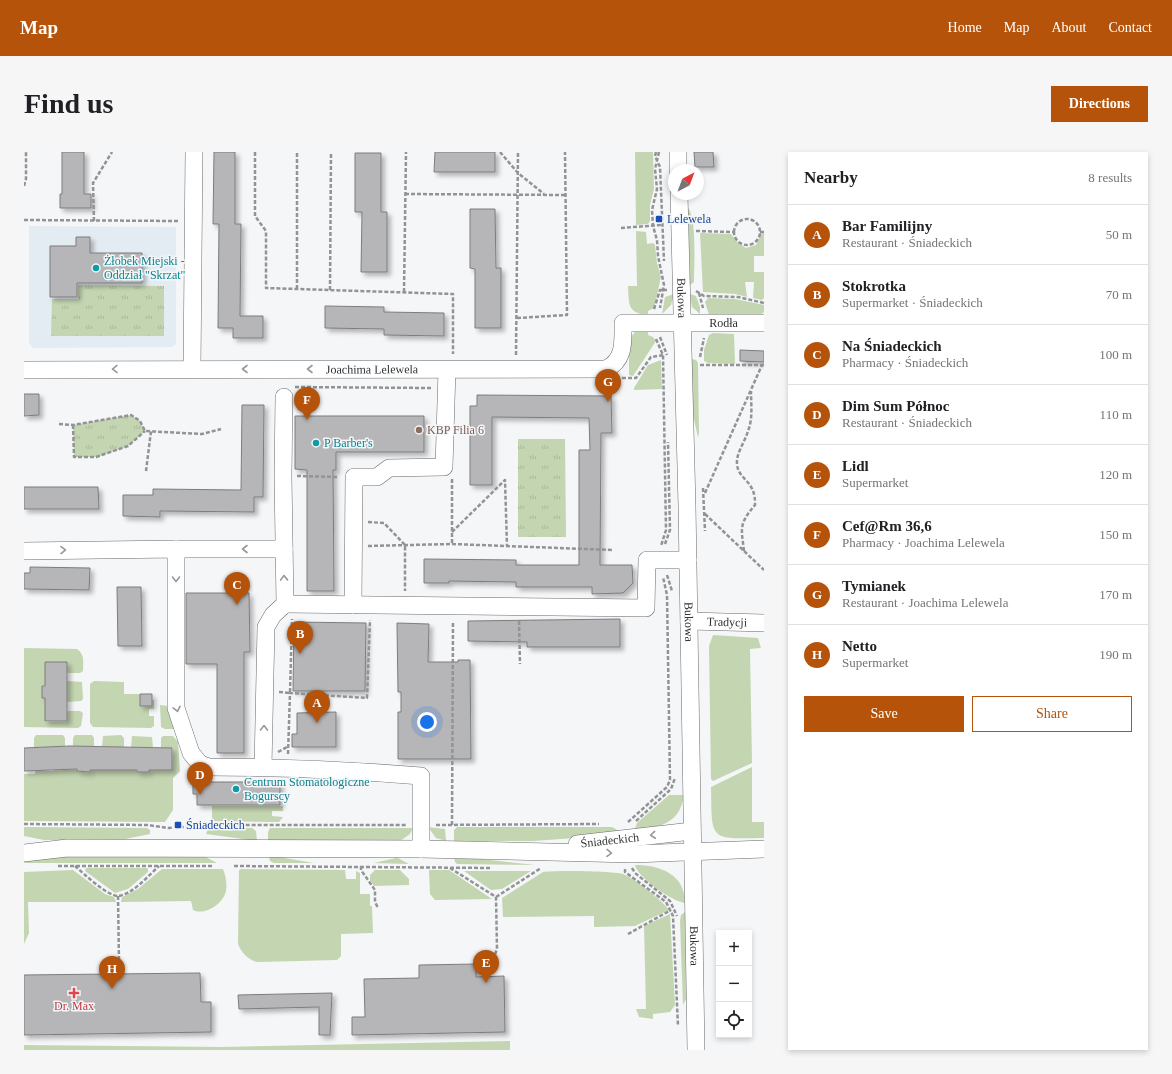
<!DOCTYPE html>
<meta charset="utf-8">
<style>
:root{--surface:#fff;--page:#f6f6f6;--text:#202124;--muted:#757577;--line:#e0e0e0;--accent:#b45309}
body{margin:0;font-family:"Times New Roman",serif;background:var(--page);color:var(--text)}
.controls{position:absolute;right:12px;bottom:12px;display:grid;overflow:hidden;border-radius:0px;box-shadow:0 2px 6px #0003}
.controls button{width:36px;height:36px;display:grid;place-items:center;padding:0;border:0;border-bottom:1px solid var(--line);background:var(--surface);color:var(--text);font:20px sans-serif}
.compass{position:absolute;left:644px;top:12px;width:36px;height:36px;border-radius:50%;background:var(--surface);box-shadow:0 2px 6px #0003;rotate:41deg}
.you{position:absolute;left:403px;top:570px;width:14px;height:14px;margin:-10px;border:3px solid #fff;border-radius:50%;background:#1a73e8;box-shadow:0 0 0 6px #1a73e833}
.badge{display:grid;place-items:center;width:26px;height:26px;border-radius:50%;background:var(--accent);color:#fff;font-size:13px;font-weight:700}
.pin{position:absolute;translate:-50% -33px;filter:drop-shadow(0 1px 2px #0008)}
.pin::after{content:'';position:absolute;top:21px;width:14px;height:12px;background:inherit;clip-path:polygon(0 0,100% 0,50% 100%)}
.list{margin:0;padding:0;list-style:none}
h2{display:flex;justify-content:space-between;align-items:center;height:52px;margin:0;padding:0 16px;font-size:17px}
h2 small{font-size:13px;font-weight:400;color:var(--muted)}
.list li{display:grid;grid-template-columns:26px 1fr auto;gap:12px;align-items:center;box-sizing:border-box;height:60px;padding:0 16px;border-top:1px solid var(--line)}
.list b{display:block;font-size:15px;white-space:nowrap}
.list p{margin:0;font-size:13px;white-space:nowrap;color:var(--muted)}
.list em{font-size:13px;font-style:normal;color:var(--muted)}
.actions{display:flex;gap:8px;padding:12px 16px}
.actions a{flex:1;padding:9px 0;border:1px solid var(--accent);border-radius:0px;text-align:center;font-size:14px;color:var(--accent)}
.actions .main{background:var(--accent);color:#fff}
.icon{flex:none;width:22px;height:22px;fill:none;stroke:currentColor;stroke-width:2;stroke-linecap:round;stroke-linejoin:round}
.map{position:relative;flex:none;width:740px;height:898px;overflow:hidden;border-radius:0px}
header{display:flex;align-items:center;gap:24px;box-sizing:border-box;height:56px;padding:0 20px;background:var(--accent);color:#fff}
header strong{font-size:19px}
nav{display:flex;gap:22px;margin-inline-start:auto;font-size:14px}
.intro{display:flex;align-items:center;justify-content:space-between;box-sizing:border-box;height:96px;padding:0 24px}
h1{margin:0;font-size:28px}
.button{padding:10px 18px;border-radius:0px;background:var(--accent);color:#fff;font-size:14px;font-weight:700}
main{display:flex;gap:24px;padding:0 24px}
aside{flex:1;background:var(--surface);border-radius:0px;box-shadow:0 2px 6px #0003}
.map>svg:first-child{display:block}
.built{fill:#e4ecf3}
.green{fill:#c4d5b2}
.park{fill:url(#park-tufts)}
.building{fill:#b6b6b8;stroke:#7d7d7f;filter:url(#shadow)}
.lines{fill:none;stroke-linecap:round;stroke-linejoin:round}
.minor-casing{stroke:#696a6c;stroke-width:18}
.path{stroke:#929395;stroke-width:2.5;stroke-dasharray:4 2;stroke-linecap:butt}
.minor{stroke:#fff;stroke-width:17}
.oneway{stroke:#989898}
.transit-dot{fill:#1a4fb4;stroke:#f4f6f8;stroke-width:1.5}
.culture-dot{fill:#0f9aa8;stroke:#f4f6f8;stroke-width:1.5}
.education-dot{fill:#8d6e63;stroke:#f4f6f8;stroke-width:1.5}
.health-dot{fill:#e0444e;stroke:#f4f6f8;stroke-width:1.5}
.labels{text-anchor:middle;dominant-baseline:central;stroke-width:3;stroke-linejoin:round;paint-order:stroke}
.transit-label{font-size:12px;fill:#164399;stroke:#f4f6f8;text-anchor:start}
.culture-label{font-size:12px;fill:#0d838f;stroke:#f4f6f8;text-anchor:start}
.street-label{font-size:12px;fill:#303132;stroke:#f4f6f8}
.education-label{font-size:12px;fill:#785e54;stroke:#f4f6f8;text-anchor:start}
.health-label{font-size:12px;fill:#be3a42;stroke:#f4f6f8}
</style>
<header>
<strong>Map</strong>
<nav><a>Home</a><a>Map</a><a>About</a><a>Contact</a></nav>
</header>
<div class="intro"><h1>Find us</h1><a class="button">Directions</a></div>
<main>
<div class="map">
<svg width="740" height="898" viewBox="0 0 740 898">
<defs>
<pattern id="park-tufts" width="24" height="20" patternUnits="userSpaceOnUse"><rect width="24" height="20" fill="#c4d5b2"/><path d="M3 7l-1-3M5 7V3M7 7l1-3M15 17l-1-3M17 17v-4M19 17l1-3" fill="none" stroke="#a9b79a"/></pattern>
<filter id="shadow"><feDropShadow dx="3.5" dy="3.5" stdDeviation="2" flood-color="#0004"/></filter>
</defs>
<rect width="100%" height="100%" fill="#f4f6f8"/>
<path class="built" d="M5 74 152 75V192L148 195 9 196 5 191Z"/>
<path class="green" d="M611 0H629L630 37 626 53V69L624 72 612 73Z
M664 56C673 66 670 114 670 130L666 133Z
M612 79 622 80 623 92 629 91 631 93 633 111 637 125 630 156 624 159V164C603 160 605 153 604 134H613Z
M676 81 707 82 713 90 722 96 732 93 737 82 740 81V105V104H730V120H740V146L738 148 729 146 730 130H721L723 145 711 142 679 140Z
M650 142 647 153 638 162 641 145Z
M666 142 672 144 676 155V162L668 155Z
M684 146 711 147 740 153V160L736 163H685L681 150Z
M612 179H624V183L629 185 632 189 609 224 605 223V187Z
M689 181 710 182 711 212 684 211 680 209V198L685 183Z
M667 207 672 208 674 211 675 282 674 285 669 263Z
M637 208 638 237 610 238V236L624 213Z
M689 483 734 486 737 496 726 497 728 611 689 629 687 627 685 494Z
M0 496 53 497C61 503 59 510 59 519L56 521H43V510H21V533L18 534V546H21V570H43V559H56L59 561 57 574 54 576 0 575Z
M43 529 58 530 59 547 57 549 43 550Z
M70 529 100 530V542H116V554H128V548H130V557H125V564H130V574L127 576 69 575 66 571V532Z
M136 553 145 554 154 577H141L137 575Z
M12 583H39L41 586V595H10V586Z
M51 583H68L70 586V595H49V586Z
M97 583 100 586V595H78L79 584Z
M108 584 128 585 129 595 107 596Z
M139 584H149L154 590 156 619 149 626V658L141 670 0 669V622H11V619H29L30 618H54V620H66V618H112V620H125V618H148L149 596H137V586Z
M728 615V670H740V686C685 687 688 689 687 635Z
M645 643H660C656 673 634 675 610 679L613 671Z
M188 654H259V659H248V664L259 665 255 670 188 669Z
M0 675 123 676 126 678V682L96 688H20L0 684Z
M404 675 421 677 422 689 412 686Z
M433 675H588L595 679 551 686 509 689H430V678Z
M188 676H228L232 679 233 689 182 682 184 677Z
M246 676H389L386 682 376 689H244V680Z
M32 704H180L193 711H0V708Z
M245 704H249L290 711H250L246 709Z
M430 705H440L511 713 433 712 431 710Z
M374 706 385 712 350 711 372 706Z
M611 713C636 713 661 722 661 751 649 750 613 725 611 713Z
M62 716H123L124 717V720L104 737 91 741 61 719Z
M138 717H199C202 724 203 732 202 739 199 752 181 764 169 758L167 749 97 750 98 745 114 737Z
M217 717 321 718 322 727H332V719L336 721V742H346V754H348L349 781 317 782V804L313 808 233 810C223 807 218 801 214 792L215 718Z
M49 718 81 742 90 745 92 750H4L5 781 0 792V720Z
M351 718H376L385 727V733L350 734 346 728V723Z
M405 718H425L468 747 411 748 406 742Z
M440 719H507L478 737 467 738Z
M519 720C530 718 589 719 599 722 610 726 639 749 645 758L611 774 570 775V764L479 765 478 746Z
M661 760 662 847 659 853 656 769 657 763Z
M646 762 651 853 646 860 629 862V867L615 865 612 857H622L620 774Z
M486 889V898H0V893L198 895Z"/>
<path class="park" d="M54 133 140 134V184H27L28 147H54Z
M107 263 116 269 121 279 104 294 73 305H50L49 273Z
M494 287H541L542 385H494Z"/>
<path class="building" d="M38 0H60V42H67V56H36V42H38Z
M190 0H211V72H217L216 164H239V186H209V176H194L195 72H189Z
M411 0H471V20H410Z
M670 0H689L690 15H671Z
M331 1H357V60H363V120H337L338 60H331Z
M446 57H471L472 116H477V176H451V117L446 116Z
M52 85H66V101H118V131H53V145H26V94H52Z
M301 154 360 155V160L420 161V184L360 183V177L301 176Z
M716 198 740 199V210L716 209Z
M0 242H15V263L0 264Z
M453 243 587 244 588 281H577L576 413H608L609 431 599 441 568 442V435H492V430L425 429V431H400V407L492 408V413H555V298H566L565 266 468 265V333H446V254H453Z
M218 253H240L239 345H230V360L136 359V365L99 364V343H129V337L217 338Z
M271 264H400V300H312V318H309L310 439H283V318L271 317Z
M0 335H74L75 357H0Z
M6 415 66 416 65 438 0 437V421H6Z
M93 435H117L118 494H94Z
M162 441H225L226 500H220V601H193V512H162Z
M596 467V495H503V490L444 489V469Z
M270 470 342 471 341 539H269Z
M373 471 405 472 404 510H434V508H446L447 607H374V560H377V540H374Z
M21 510H43V569H21V546H18V534H21Z
M116 542H128V554H116Z
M312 560V595H268V582H273V561Z
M46 594 148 596V618H125V620H113V618H66V620L53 619V617L0 619V596Z
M169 630H256V653H173V642H169Z
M452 812V825L480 824 481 880 328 883V865H341L340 827 395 826V813Z
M176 821 177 850H187V880L0 883V823Z
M308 841 306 883H295V855L215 857 214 843Z"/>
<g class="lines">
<defs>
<g id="minor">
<path d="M654 0V18"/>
<path id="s1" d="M655 42 663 354 672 898"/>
<path d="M168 217 170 0"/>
<path id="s2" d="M0 218 582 217C601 208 599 190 599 171H740"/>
<path d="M152 397H260"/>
<path d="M0 399 152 397V556L167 601 176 612 185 615C256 615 326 618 397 624V697"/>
<path d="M261 452 622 456 623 408H664"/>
<path d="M329 453 330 325H353L365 316 420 315 423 218"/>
<path id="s3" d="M665 469 740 471"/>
<path d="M239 615 242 475 249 463 261 452 259 324 260 245"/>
<path id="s4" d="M553 692 668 679"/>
<path d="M0 701 43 696 397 697 609 702 740 697"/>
</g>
</defs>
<use href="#minor" class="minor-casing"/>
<path class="path" d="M231 0V64L242 79V136L429 142V202
M476 0 494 21 520 42
M632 0 631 4 636 15 640 109
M635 0 631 17 633 37 628 58 629 74 633 88 634 104 640 133 636 156
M0 34 2 27V0
M381 42 541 43
M710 80a13 13 0 1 1 26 0a13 13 0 1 1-26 0Z
M0 68 154 69
M70 69 69 31 88 0
M597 76 637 73
M672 79 710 80
M736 80H740
M273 137V0
M306 138 307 0
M672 139 680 144 714 145 740 151
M380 140 382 0
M675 141 679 156
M630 157 636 138H643
M493 166 543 163 541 0
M636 185 643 203
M632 187 639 203 642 378 637 394
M492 203 494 0
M676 205 680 186
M676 213H740
M598 226H612L627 205 640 203
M271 235 408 236
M35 272 49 273 107 263 116 269 121 279 178 282 197 277
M49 273 50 305H72L104 294 121 279
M122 319 127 279
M273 324 314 325
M679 336 681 379
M681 341 738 213
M681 362 740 418
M344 370 360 371 381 393V439
M428 380 481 328 483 394
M428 391V326
M641 392 646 378 644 290
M344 394 428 392 588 398
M720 399C717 375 715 372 731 353 732 328 714 328 713 312 712 301 721 290 724 279 729 267 727 252 727 239
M643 423 648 439
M495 469 496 512
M255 540 266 541 268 467
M254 600 263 595
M264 602 266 541 343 546 346 468
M612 669 647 637 651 626
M604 670 643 635 646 628 643 443 639 425
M0 672 124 673 144 676 187 673H383
M412 673 575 672
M428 673 429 469
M34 714H189
M51 714C59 721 84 745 95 744 110 741 124 724 135 714
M210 714 467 716
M337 714V718L351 738V750L354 756
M426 716 472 745 473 797 463 824
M608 716 611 721 646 749 653 764
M601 717V720L642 750 649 764 654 874
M94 744 95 811
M472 745 517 716
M604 782 647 758"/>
<use href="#minor" class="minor"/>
</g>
<defs><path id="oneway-chevron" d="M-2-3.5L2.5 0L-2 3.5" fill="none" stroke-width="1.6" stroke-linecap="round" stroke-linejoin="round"/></defs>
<g class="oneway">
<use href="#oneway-chevron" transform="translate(91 217) rotate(179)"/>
<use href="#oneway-chevron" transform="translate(221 217) rotate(-180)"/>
<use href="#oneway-chevron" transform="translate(286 217) rotate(-180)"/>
<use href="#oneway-chevron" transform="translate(221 397) rotate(-180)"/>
<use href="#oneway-chevron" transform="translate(39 398) rotate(-1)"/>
<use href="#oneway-chevron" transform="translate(260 426) rotate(-92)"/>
<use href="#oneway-chevron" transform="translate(152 427) rotate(90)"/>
<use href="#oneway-chevron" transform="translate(153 557) rotate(78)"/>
<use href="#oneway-chevron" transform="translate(240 576) rotate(-89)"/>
<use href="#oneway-chevron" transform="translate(629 683) rotate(174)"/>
<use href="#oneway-chevron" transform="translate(585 701) rotate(1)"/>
</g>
<g class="transit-dot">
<rect x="631" y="63" width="8" height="8" rx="2"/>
<rect x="150" y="669" width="8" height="8" rx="2"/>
</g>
<g class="culture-dot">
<circle cx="72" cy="116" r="4"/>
<circle cx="292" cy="291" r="4"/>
<circle cx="212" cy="637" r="4"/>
</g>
<circle class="education-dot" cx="395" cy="278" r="4"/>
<path class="health-dot" d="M48 835h4v4h4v4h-4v4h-4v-4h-4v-4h4z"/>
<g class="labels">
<g class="transit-label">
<text x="643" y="67">Lelewela</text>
<text x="162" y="673">Śniadeckich</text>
</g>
<g class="culture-label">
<text x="80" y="109">Żłobek Miejski -<tspan x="80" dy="14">Oddział "Skrzat"</tspan></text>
<text x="300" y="291">P Barber's</text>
<text x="220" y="630">Centrum Stomatologiczne<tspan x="220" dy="14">Bogurscy</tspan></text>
</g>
<g class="street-label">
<text stroke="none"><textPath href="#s1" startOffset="104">Bukowa</textPath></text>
<text stroke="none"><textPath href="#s2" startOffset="735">Rodła</textPath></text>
<text stroke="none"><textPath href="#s2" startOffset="348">Joachima Lelewela</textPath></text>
<text stroke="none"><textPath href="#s1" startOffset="428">Bukowa</textPath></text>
<text stroke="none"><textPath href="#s3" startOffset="38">Tradycji</textPath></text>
<text stroke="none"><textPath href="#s4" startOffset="33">Śniadeckich</textPath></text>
<text stroke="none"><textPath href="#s1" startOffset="752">Bukowa</textPath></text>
</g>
<g class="education-label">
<text x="403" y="278">KBP Filia 6</text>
</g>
<g class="health-label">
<text x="50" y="854">Dr. Max</text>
</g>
</g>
</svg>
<div class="controls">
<button>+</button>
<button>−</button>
<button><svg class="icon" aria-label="locate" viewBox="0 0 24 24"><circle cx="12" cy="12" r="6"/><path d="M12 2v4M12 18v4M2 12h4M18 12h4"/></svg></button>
</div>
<svg class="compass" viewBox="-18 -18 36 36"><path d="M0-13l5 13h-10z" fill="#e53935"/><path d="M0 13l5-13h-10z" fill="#757577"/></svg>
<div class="you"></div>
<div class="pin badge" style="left:293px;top:571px">A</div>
<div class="pin badge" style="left:276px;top:502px">B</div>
<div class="pin badge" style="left:213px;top:453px">C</div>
<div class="pin badge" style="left:176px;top:643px">D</div>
<div class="pin badge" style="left:462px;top:831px">E</div>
<div class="pin badge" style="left:283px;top:268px">F</div>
<div class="pin badge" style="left:584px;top:250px">G</div>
<div class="pin badge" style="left:88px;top:837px">H</div>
</div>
<aside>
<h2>Nearby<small>8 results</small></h2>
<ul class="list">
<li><span class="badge">A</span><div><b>Bar Familijny</b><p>Restaurant · Śniadeckich</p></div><em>50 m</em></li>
<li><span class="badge">B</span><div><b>Stokrotka</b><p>Supermarket · Śniadeckich</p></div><em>70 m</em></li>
<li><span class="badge">C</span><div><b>Na Śniadeckich</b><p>Pharmacy · Śniadeckich</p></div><em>100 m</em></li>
<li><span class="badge">D</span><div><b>Dim Sum Północ</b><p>Restaurant · Śniadeckich</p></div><em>110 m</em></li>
<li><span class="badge">E</span><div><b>Lidl</b><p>Supermarket</p></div><em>120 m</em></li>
<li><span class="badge">F</span><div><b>Cef@Rm 36,6</b><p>Pharmacy · Joachima Lelewela</p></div><em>150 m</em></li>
<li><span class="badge">G</span><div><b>Tymianek</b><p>Restaurant · Joachima Lelewela</p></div><em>170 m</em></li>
<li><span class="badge">H</span><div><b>Netto</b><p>Supermarket</p></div><em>190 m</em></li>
</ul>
<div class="actions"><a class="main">Save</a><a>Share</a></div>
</aside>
</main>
